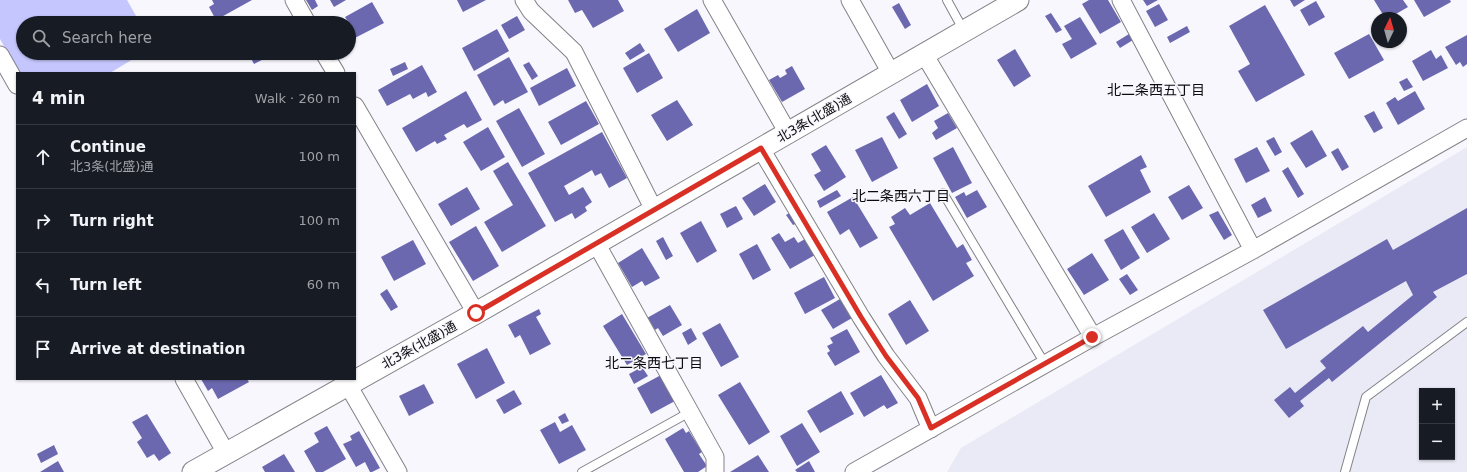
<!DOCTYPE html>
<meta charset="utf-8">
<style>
:root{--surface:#171b24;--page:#20242c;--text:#f1f3f6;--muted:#9ea1a6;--line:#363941}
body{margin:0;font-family:"DejaVu Sans","Noto Sans JP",sans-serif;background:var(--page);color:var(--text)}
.controls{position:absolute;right:12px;bottom:12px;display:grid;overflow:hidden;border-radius:0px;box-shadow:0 1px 3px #0004}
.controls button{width:36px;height:36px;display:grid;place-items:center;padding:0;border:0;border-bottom:1px solid var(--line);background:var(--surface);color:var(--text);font:20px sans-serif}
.compass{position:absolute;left:1371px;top:12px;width:36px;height:36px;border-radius:50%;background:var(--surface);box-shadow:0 1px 3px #0004;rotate:5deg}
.stop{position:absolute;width:12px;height:12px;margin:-9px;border:3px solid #d93025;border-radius:50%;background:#fff}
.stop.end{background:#d93025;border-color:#fff;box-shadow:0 1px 4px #0008}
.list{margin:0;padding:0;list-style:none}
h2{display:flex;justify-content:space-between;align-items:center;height:52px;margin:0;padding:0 16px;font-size:17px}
h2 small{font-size:13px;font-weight:400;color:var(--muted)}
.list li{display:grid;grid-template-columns:26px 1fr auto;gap:12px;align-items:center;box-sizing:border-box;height:64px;padding:0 16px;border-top:1px solid var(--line)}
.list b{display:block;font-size:15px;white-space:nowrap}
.list p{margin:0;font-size:13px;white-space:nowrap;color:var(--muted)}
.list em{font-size:13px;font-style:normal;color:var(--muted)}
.icon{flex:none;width:22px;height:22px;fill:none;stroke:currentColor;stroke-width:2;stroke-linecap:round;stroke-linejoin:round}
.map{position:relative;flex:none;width:1467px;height:472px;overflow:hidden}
.search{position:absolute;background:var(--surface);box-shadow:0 1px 3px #0004;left:16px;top:16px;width:340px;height:44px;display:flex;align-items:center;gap:10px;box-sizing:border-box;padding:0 14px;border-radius:22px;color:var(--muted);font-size:15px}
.panel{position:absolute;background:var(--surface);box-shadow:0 1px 3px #0004;left:16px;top:72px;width:340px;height:308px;border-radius:0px}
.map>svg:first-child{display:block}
.built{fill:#eaeaf7;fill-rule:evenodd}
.green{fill:#c5c6fd}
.building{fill:#6b68af}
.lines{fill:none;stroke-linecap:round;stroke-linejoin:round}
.service-casing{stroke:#828287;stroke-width:10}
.minor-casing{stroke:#828287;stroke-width:19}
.tertiary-casing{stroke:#828287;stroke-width:23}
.service{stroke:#fff;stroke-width:8}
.minor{stroke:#fff;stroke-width:17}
.tertiary{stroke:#fff;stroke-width:21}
.route{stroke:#d93025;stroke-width:5}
.labels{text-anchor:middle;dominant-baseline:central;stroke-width:3;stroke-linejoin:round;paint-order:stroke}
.street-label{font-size:13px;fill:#0c0c0e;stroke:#f7f7fd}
.neighbourhood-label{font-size:14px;fill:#0c0c0e;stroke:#f7f7fd}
</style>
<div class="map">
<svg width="1467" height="472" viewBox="0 0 1467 472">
<rect width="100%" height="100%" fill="#f7f7fd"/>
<path class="built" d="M1467 147V472H947L961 448ZM1422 391H1452V457H1422Z"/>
<path class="green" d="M0 0H127L140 23H23V53H143L110 73H19L0 39Z"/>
<path class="building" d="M212 0H252L216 20 209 7 214 4Z
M306 0H315L318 6 312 10Z
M330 0H346L334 7Z
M457 0H486L463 12Z
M568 0H618L624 11 593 28 582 10 575 13Z
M1089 0H1108L1121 22 1100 34 1082 4Z
M1143 0H1158L1147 6Z
M1290 0H1305L1294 7Z
M1374 0H1403L1408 7 1389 18H1385Z
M1414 0H1450L1451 2 1424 17Z
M1316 1 1325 17 1309 26 1300 10Z
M372 2 384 23 349 41V23L345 17Z
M899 3 911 25 905 29 892 7Z
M1159 4 1168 20 1155 27 1146 11Z
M1265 5 1305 75 1256 102 1238 71 1250 64 1229 26Z
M697 9 710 33 678 52 664 29Z
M1051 13 1062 30 1056 33 1045 16Z
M517 16 525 30 509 39 501 25Z
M1080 17 1097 44 1071 59 1062 44 1072 39 1064 26Z
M1187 26 1190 32 1170 43 1167 37Z
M497 29 509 51 474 71 462 48Z
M1129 34 1133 40 1120 48 1116 42Z
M1369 34 1384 60 1349 79 1334 53Z
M1467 35V64L1463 67 1460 62 1456 65 1445 47Z
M640 43 645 51 630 60 625 53Z
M1015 49 1031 76 1014 87 997 60Z
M1431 50 1436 59 1441 55 1448 68 1423 81 1412 61Z
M248 53H275L254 64Z
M649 53 663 78 637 93 623 68Z
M509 57 528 92 505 104 503 100 494 106 477 75Z
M405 62 408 69 393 76 390 69Z
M529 62 538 76 532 80 523 65Z
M422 65 437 92 428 97 426 92 413 99 410 94 387 106 378 90Z
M792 66 805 89 782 102 769 80 778 75 780 78 787 74 785 70Z
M567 68 576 86 539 106 530 88Z
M1407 78 1413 87 1404 91 1399 82Z
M927 84 939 106 912 122 900 100Z
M466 91 482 120 467 128 464 124 444 135 447 139 437 144 435 141 416 152 402 128Z
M1415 91 1425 109 1398 125 1386 103 1395 97 1398 101Z
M677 100 693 125 667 141 651 115Z
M586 101 599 124 561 145 548 122Z
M519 108 545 154 522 167 496 121Z
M1374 111 1383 128 1374 133 1364 116Z
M894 112 907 134 899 139 886 117Z
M948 113 957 128 936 140 932 133 938 128 934 121Z
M488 127 505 157 481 171 463 142Z
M1312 130 1327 156 1306 168 1290 143Z
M602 132 627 178 609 188 601 173 595 176 592 170 564 186 569 195 583 187 592 202 585 207 587 211 575 219 572 213 555 222 528 173Z
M882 137 898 168 872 182 855 150Z
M1274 137 1282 152 1275 156 1266 141Z
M826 145 846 177 824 191 814 175 821 171 811 154Z
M953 147 972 183 952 193 933 158Z
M1257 147 1270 171 1246 183 1234 159Z
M1338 148 1349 167 1342 171 1331 152Z
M1141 155 1147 167 1140 170 1151 192 1106 217 1088 186Z
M508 162 546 226 502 252 484 222 513 205 493 171Z
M1288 167 1304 194 1298 198 1282 171Z
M765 184 776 202 754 216 742 198Z
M1189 185 1203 208 1182 220 1168 197Z
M467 187 480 209 451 226 438 204Z
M837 190 841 196 820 208 817 201Z
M977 190 987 207 967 218 955 197 964 192 966 196Z
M853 197 878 238 860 248 849 229 840 235 827 212Z
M1265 197 1272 211 1258 218 1251 205Z
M930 203 957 248 963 244 972 260 966 263 974 276 933 301 889 227 895 224 891 217 905 208 910 215Z
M736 206 743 219 727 228 720 214Z
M1467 208V274L1433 292 1437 297 1332 382 1329 378 1300 401 1304 406 1289 418 1274 400 1290 387 1295 393 1326 368 1320 361 1363 326 1368 332 1413 295 1406 281 1286 349 1263 310 1387 239 1393 250Z
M1218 211 1232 235 1224 240 1209 215Z
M791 212 798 223 793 225 786 215Z
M1154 213 1170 239 1147 253 1131 227Z
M701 221 717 251 697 263 680 233Z
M476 226 499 266 473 281 449 242Z
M1123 229 1140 258 1121 270 1104 240Z
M779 233 785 242 794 237 798 243 805 239 815 255 790 269 771 238Z
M663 237 673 256 666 260 656 241Z
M413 240 426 264 394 281 381 257Z
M757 244 771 270 753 280 739 254Z
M642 248 660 278 645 286 642 281 632 287 618 263Z
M1092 253 1109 280 1084 295 1067 269Z
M1127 274 1138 290 1130 295 1119 279Z
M824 277 835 298 805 314 794 293Z
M387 289 398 307 391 311 380 294Z
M840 299 852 318 833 329 821 310Z
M910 300 929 331 906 345 888 314Z
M670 305 682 325 663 336 658 328 655 330 647 318Z
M539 309 541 314 536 317 551 344 530 355 520 335 515 338 508 325Z
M622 314 646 354 627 365 603 326Z
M720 323 739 357 721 367 702 333Z
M691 328 697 339 688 345 682 333Z
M847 329 860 352 835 366 827 353 830 351 827 346 833 343 830 338Z
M487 348 505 383 476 399 457 364Z
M642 367 648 376 634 384 629 374Z
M661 375 675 401 651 414 637 388Z
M881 375 898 403 887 409 884 405 864 417 850 393Z
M201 379H247L249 382 218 399 212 388 208 391Z
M740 382 770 432 749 445 718 395Z
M424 384 434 403 409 416 399 396Z
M514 390 522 404 504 414 496 400Z
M841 391 854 414 820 433 807 411Z
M565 413 569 421 562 424 558 417Z
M147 414 171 453 159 461 154 454 147 458 137 442 142 438 132 422Z
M555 422 560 432 572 425 586 450 559 464 540 430Z
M802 423 820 452 797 466 780 436Z
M327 426 346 459 323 472H316L304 451 319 442 314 433Z
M683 428 686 433 689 431 702 452 699 454 707 466 698 472H684L665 439Z
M359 431 380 468 372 472H370L365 462 356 467 343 444 352 440 350 436Z
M54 445 58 454 41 463 37 454Z
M284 454 295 472H265L262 467Z
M758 455 769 472H730Z
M58 461 64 472H40Z
M809 461 815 472H797L795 470Z"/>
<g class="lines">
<defs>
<path id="service" d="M947 0 964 31
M943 193 1045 364
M582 472 690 412
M1345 472 1366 397 1467 322"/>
<path id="minor" d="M294 0 307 23
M524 0 531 11 574 52 654 210
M712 0 788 133
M850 0 891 73
M1121 0 1253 250
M324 53 336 73
M924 54 1093 337
M0 55 17 85
M355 106 476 313
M761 149 861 317 886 356 918 398 931 429
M596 243 715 457V472
M184 379 226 453
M348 385 398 472
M854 472 1093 337 1253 250 1467 128"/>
<path id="tertiary" d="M193 472 476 313 1018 0"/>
</defs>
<use href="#service" class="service-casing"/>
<use href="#minor" class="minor-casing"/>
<use href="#tertiary" class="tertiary-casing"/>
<use href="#service" class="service"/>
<use href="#minor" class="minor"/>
<use href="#tertiary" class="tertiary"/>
</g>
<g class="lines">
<path class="route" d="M476 313 761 148 861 317 886 356 918 398 931 428 1092 337"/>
</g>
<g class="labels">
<g class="street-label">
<text transform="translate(814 118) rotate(-30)">北3条(北盛)通</text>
<text transform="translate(419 345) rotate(-29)">北3条(北盛)通</text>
</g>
<g class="neighbourhood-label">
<text x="1156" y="90">北二条西五丁目</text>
<text x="901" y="196">北二条西六丁目</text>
<text x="654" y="363">北二条西七丁目</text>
</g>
</g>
</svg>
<div class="controls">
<button>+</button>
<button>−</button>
</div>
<svg class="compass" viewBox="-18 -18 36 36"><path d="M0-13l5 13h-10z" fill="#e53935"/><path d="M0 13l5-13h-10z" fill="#9ea1a6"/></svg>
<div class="stop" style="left:476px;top:313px"></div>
<div class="stop end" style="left:1092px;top:337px"></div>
<div class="search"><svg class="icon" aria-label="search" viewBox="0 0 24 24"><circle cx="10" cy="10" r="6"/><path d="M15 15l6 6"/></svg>Search here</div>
<section class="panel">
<h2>4 min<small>Walk · 260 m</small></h2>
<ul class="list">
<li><svg class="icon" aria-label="ahead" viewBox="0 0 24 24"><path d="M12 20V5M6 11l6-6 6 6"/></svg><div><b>Continue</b><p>北3条(北盛)通</p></div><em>100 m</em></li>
<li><svg class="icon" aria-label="right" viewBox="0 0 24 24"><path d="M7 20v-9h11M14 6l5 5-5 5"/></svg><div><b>Turn right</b></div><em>100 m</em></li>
<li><svg class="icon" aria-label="left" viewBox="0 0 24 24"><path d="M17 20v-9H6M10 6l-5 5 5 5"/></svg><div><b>Turn left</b></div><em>60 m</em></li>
<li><svg class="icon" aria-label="arrive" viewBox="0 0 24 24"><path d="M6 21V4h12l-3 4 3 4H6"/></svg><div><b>Arrive at destination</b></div></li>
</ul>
</section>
</div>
